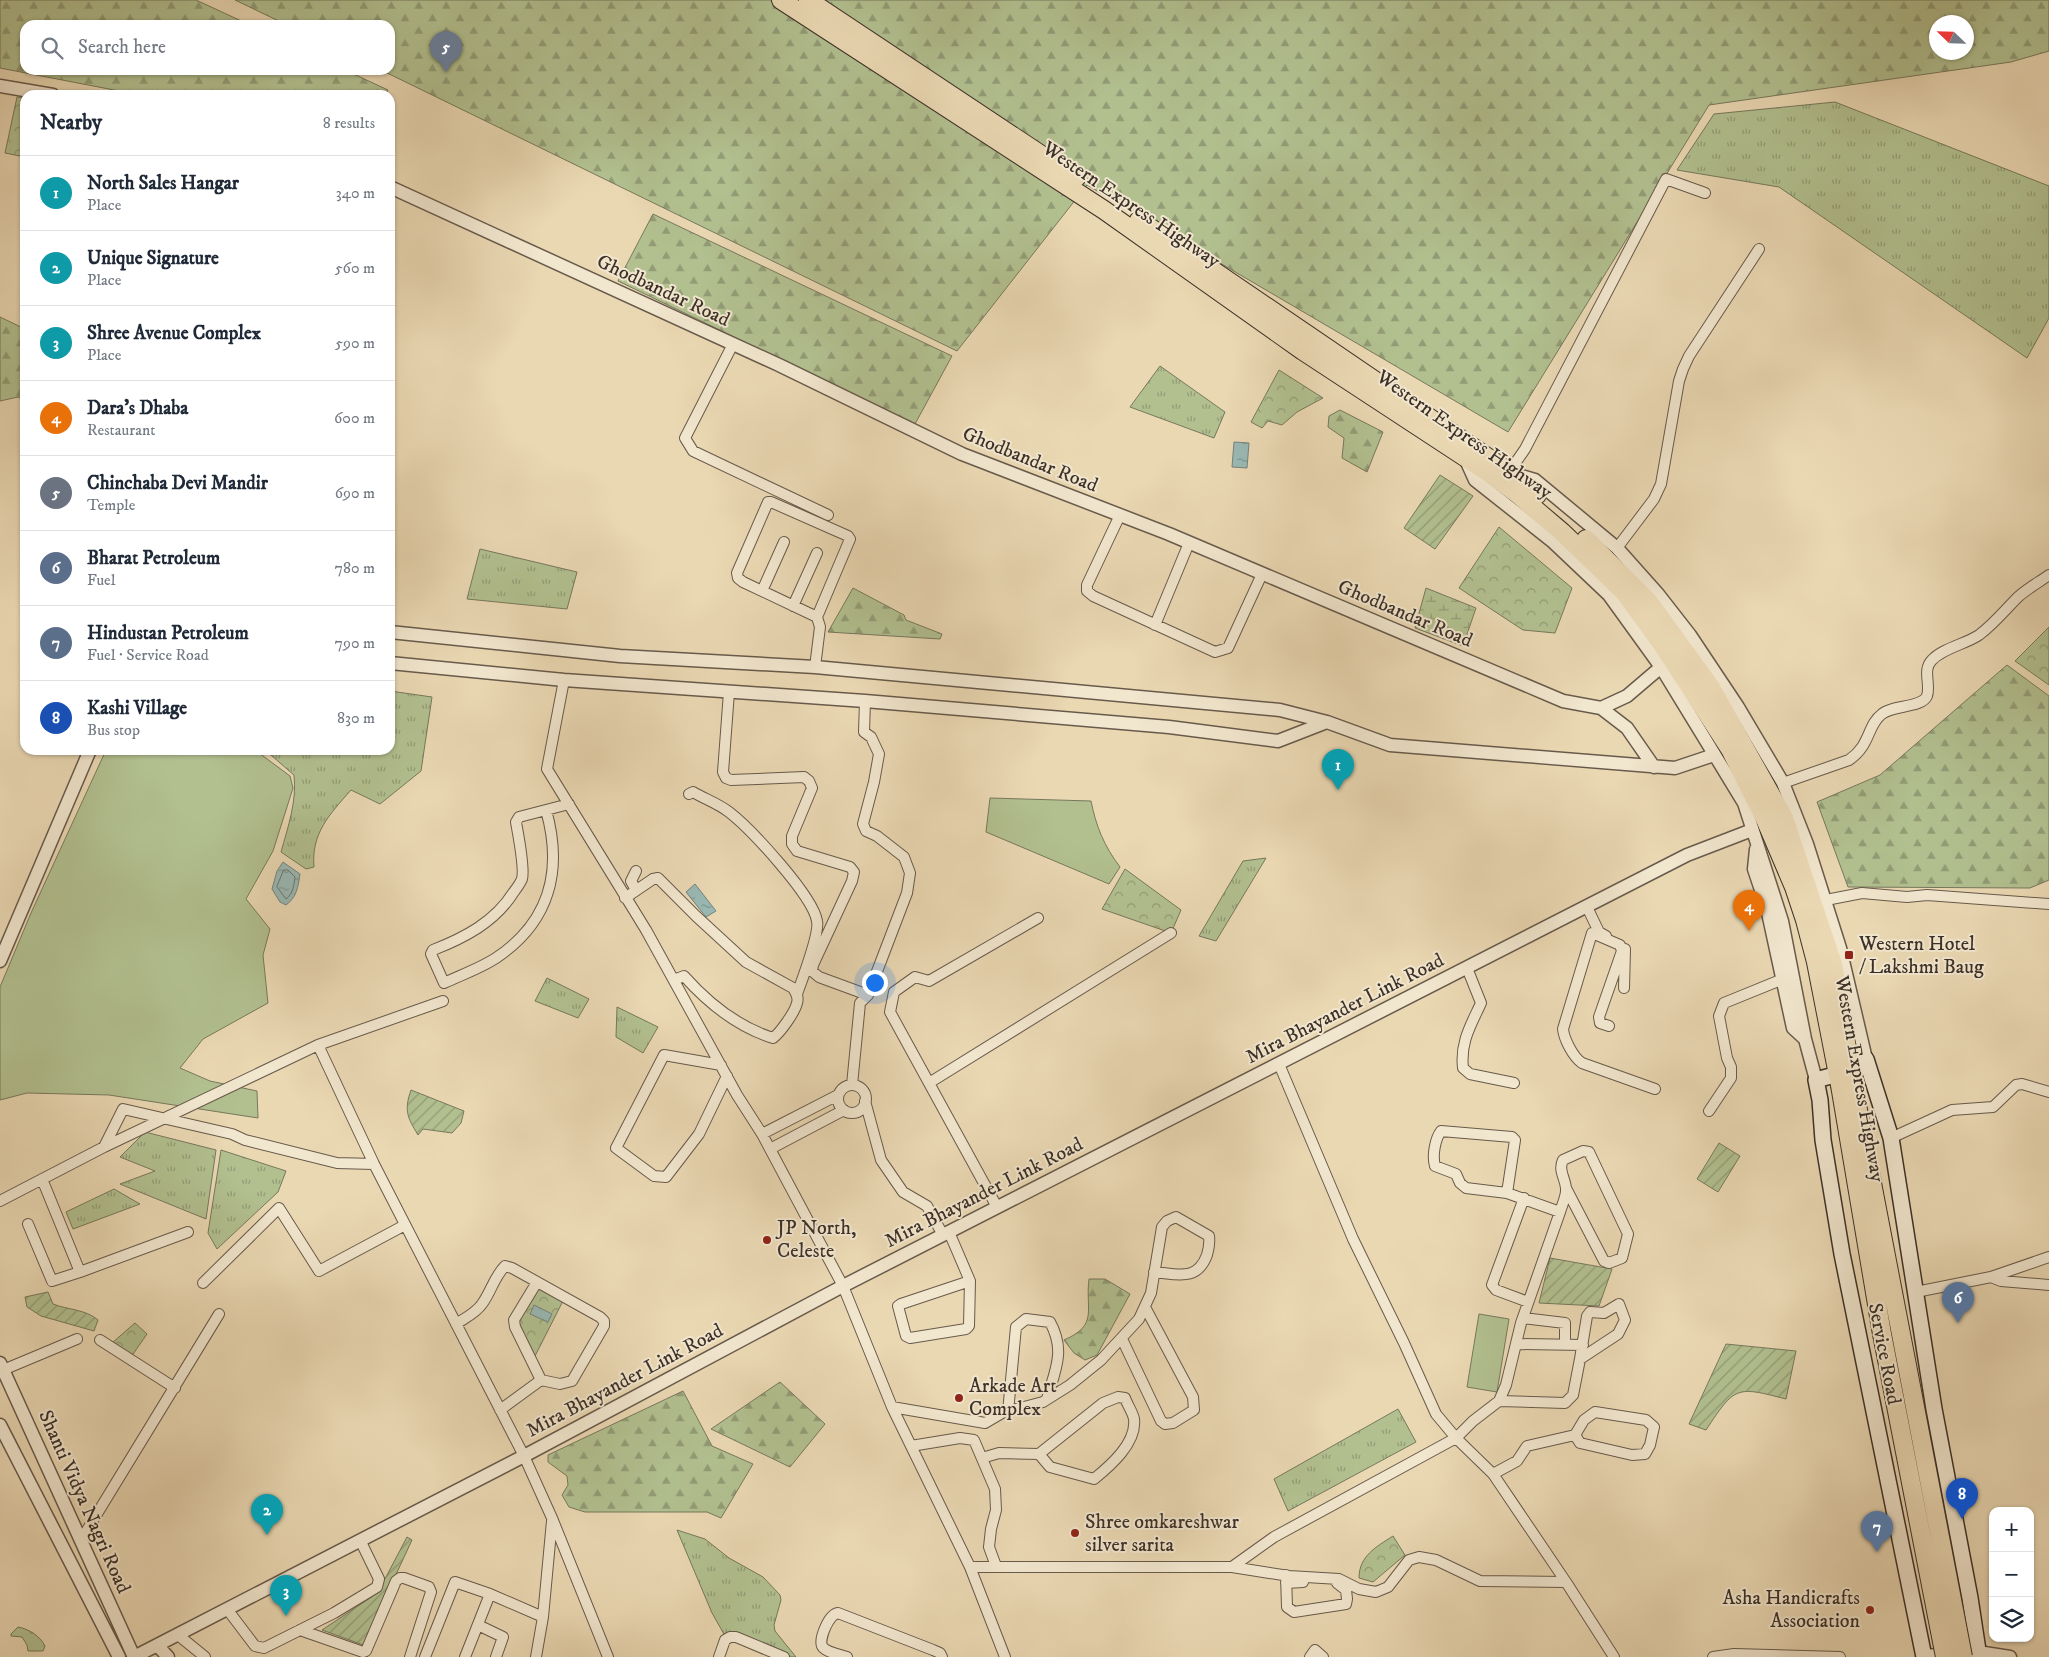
<!DOCTYPE html>
<meta charset="utf-8">
<style>
:root{--surface:#fff;--page:#f6f6f7;--text:#1f2937;--muted:#747a83;--line:#e0e1e3;--accent:#8f2418}
body{margin:0;font-family:"IM FELL DW Pica",serif;background:var(--page);color:var(--text)}
.controls{position:absolute;right:15px;bottom:15px;display:grid;overflow:hidden;border-radius:10px;box-shadow:0 1px 4px #0004}
.controls button{width:45px;height:45px;display:grid;place-items:center;padding:0;border:0;border-bottom:1px solid var(--line);background:var(--surface);color:var(--text);font:25px sans-serif}
.compass{position:absolute;left:1929px;top:15px;width:45px;height:45px;border-radius:50%;background:var(--surface);box-shadow:0 1px 4px #0004;rotate:293deg}
.you{position:absolute;left:874px;top:982px;width:18px;height:18px;margin:-12px;border:4px solid #fff;border-radius:50%;background:#1a73e8;box-shadow:0 0 0 8px #1a73e833}
.badge{display:grid;place-items:center;width:32px;height:32px;border-radius:50%;background:var(--accent);color:#fff;font-size:16px;font-weight:700}
.pin{position:absolute;translate:-50% -41px;filter:drop-shadow(0 1px 2px #0008)}
.pin::after{content:'';position:absolute;top:26px;width:18px;height:15px;background:inherit;clip-path:polygon(0 0,100% 0,50% 100%)}
.list{margin:0;padding:0;list-style:none}
h2{display:flex;justify-content:space-between;align-items:center;height:65px;margin:0;padding:0 20px;font-size:21px}
h2 small{font-size:16px;font-weight:400;color:var(--muted)}
.list li{display:grid;grid-template-columns:32px 1fr auto;gap:15px;align-items:center;box-sizing:border-box;height:75px;padding:0 20px;border-top:1px solid var(--line)}
.list b{display:block;font-size:19px;white-space:nowrap}
.list p{margin:0;font-size:16px;white-space:nowrap;color:var(--muted)}
.list em{font-size:16px;font-style:normal;color:var(--muted)}
.icon{flex:none;width:28px;height:28px;fill:none;stroke:currentColor;stroke-width:2;stroke-linecap:round;stroke-linejoin:round}
.map{position:relative;flex:none;width:2049px;height:1657px;overflow:hidden}
.search{position:absolute;background:var(--surface);box-shadow:0 1px 4px #0004;left:20px;top:20px;width:375px;height:55px;display:flex;align-items:center;gap:12px;box-sizing:border-box;padding:0 18px;border-radius:15px;color:var(--muted);font-size:19px}
.panel{position:absolute;background:var(--surface);box-shadow:0 1px 4px #0004;left:20px;top:90px;width:375px;height:665px;border-radius:15px}
.map>svg:first-child{display:block}
.grass{fill:url(#grass-tufts);stroke:#77785c}
.forest{fill:url(#forest-firs);stroke:#77785c;fill-rule:evenodd}
.wetland{fill:url(#wetland-marsh);stroke:#77785c}
.park{fill:url(#park-crowns);stroke:#77785c}
.garden{fill:url(#garden-furrows);stroke:#77785c}
.pitch{fill:#b2c090;stroke:#77785c}
.water{fill:url(#water-ripples);stroke:#74827c}
.lines{fill:none;stroke-linecap:round;stroke-linejoin:round}
.shore{stroke:#6a746e;stroke-width:1}
.minor-casing{stroke:#685a4b;stroke-width:12}
.tertiary-casing{stroke:#685a4b;stroke-width:15}
.secondary-casing{stroke:#3c3028;stroke-width:18}
.trunk-casing{stroke:#3c3028;stroke-width:20}
.minor{stroke:#f1e6ce;stroke-width:10}
.tertiary{stroke:#f1e6ce;stroke-width:12}
.secondary{stroke:#f1e6ce;stroke-width:15}
.trunk{stroke:#ead8b3;stroke-width:18}
.trunk-bridge-casing{stroke:#3c3028;stroke-width:20;stroke-linecap:butt}
.trunk-bridge{stroke:#ead8b3;stroke-width:18}
.poi-dot{fill:#8f2418;stroke:#f1e6ce;stroke-width:2}
.labels{text-anchor:middle;dominant-baseline:central;stroke-width:4;stroke-linejoin:round;paint-order:stroke}
.street-label{font-size:20px;fill:#3c3028;stroke:#f1e6ce}
.poi-label{font-size:20px;fill:#3c3028;stroke:#f1e6ce;text-anchor:start}
</style>
<div class="map">
<svg width="2049" height="1657" viewBox="0 0 2049 1657">
<defs>
<pattern id="grass-tufts" width="24" height="20" patternUnits="userSpaceOnUse" patternTransform="scale(1.25)"><rect width="24" height="20" fill="#b2c090"/><path d="M3 7l-1-3M5 7V3M7 7l1-3M15 17l-1-3M17 17v-4M19 17l1-3" fill="none" stroke="#929c76"/></pattern>
<pattern id="forest-firs" width="22" height="20" patternUnits="userSpaceOnUse" patternTransform="scale(1.25)"><rect width="22" height="20" fill="#b2c090"/><path d="M5 1l3.5 6h-7zM16 11l3.5 6h-7z" fill="#929c76"/></pattern>
<pattern id="wetland-marsh" width="20" height="14" patternUnits="userSpaceOnUse" patternTransform="scale(1.25)"><rect width="20" height="14" fill="#b2c090"/><path d="M1 5h8M5 5V1M11 12h8M15 12V8" fill="none" stroke="#929c76"/></pattern>
<pattern id="park-crowns" width="20" height="18" patternUnits="userSpaceOnUse" patternTransform="scale(1.25)"><rect width="20" height="18" fill="#b2c090"/><path d="M2 6a3 3 0 1 1 6 0M12 15a3 3 0 1 1 6 0" fill="none" stroke="#929c76"/></pattern>
<pattern id="garden-furrows" width="10" height="10" patternUnits="userSpaceOnUse" patternTransform="scale(1.25)"><rect width="10" height="10" fill="#b2c090"/><path d="M-1 1l2-2M0 10L10 0M9 11l2-2" fill="none" stroke="#929c76"/></pattern>
<pattern id="water-ripples" width="26" height="14" patternUnits="userSpaceOnUse" patternTransform="scale(1.25)"><rect width="26" height="14" fill="#99b9b4"/><path d="M2 4q2-2 4 0t4 0M15 11q2-2 4 0t4 0" fill="none" stroke="#7e9792"/></pattern>
</defs>
<rect width="100%" height="100%" fill="#ead8b3"/>
<filter id="stains"><feTurbulence type="fractalNoise" baseFrequency=".004" numOctaves="4"/><feColorMatrix values="0 0 0 0 .2 0 0 0 0 .09 0 0 0 0 .02 0 0 0 .5 -.17"/></filter>
<radialGradient id="worn" r=".72"><stop offset=".6" stop-color="#630" stop-opacity="0"/><stop offset="1" stop-color="#630" stop-opacity=".3"/></radialGradient>
<path class="grass" d="M1835 102 2049 186V318L2027 358 1779 187 1677 170 1714 114Z
M1160 366 1225 412 1214 438 1130 407Z
M480 549 577 572 567 609 467 599Z
M390 691 432 697 421 771 380 804 351 790C330 814 311 833 314 867L306 869 281 852C288 827 297 801 294 775L265 750H390Z
M1266 858 1216 941 1199 936 1243 861Z
M547 978 589 999 578 1018 535 1001Z
M617 1007 658 1027 643 1053 616 1037Z
M145 1132 216 1150 206 1219 120 1184 155 1171 120 1157Z
M221 1150 286 1171 278 1192 217 1249 208 1233Z
M114 1189 140 1204 73 1229 66 1212Z
M1398 1409 1416 1442 1288 1511 1274 1479Z
M677 1530 705 1539 729 1558 763 1577 780 1595 781 1600 774 1625 775 1631 796 1657H786L725 1636 712 1613Z"/>
<path class="forest" d="M0 0H196L250 25H25V70H345L388 90 385 95H140L0 68Z
M235 0H2049V51L2011 62 1709 105 1508 432 1087 185 957 351 381 70H390V25H287ZM1936 22H1966V52H1936Z
M653 214 952 356 915 424 618 281Z
M0 317 25 329V399L18 397 0 401Z
M1340 410 1383 432 1367 472 1342 458 1344 438 1328 427 1329 416Z
M853 588 904 615 906 620 942 634 940 639 828 632Z
M2007 665 2049 696V880L2030 888 1848 887 1817 802 1880 775Z
M1089 1279H1105L1130 1294 1097 1355 1085 1360 1074 1353 1064 1340C1099 1325 1085 1310 1089 1279Z
M780 1382 825 1424 790 1467 711 1429Z
M683 1391 712 1446 753 1464 721 1518 707 1512H585L569 1507 562 1495 568 1485 567 1476 548 1462V1455Z
M18 1627C29 1629 40 1636 45 1646L43 1651H28L27 1645 22 1637 11 1636V1634Z"/>
<path class="wetland" d="M1426 588 1476 608 1463 646 1415 628Z"/>
<path class="park" d="M17 97 25 98V157L5 153Z
M1279 370 1323 398 1297 412 1282 425 1268 421 1262 428 1251 422Z
M1499 527 1572 588 1555 633 1523 630 1459 588Z
M2049 627V685L2015 661Z
M1125 869 1181 910 1171 933 1102 909Z
M537 1277 566 1295 535 1356 517 1320Z
M135 1323 147 1334 131 1357 112 1343Z
M1393 1536 1405 1555 1373 1582 1359 1578C1359 1556 1376 1547 1393 1536Z"/>
<path class="garden" d="M1440 475 1473 496 1435 549 1404 528Z
M411 1090 464 1111 461 1123 452 1133 423 1129 418 1135C407 1117 404 1110 411 1090Z
M1719 1143 1740 1156 1718 1192 1697 1179Z
M1550 1258 1612 1269 1599 1306 1539 1303Z
M48 1292 53 1304C68 1310 85 1309 98 1320L94 1331 41 1316 27 1307 25 1297Z
M1726 1344 1796 1351 1786 1399C1736 1386 1735 1386 1706 1430L1689 1424Z
M407 1537 412 1540 385 1598 366 1646 322 1630 373 1596 386 1577Z"/>
<path class="pitch" d="M106 750H255L290 776 293 788 273 851 246 899 270 929 263 955 268 1003 203 1039 180 1068 210 1081 257 1091 258 1118 109 1095 27 1093 0 1100V987L31 913Z
M990 798 1091 801C1096 826 1104 846 1120 867L1109 884 986 832Z
M1479 1314 1509 1319 1497 1392 1467 1387Z"/>
<path class="water" d="M1234 442 1249 443 1247 468 1232 467Z
M283 862 300 874C298 887 297 897 286 905L280 902 272 889 277 871Z
M695 884 716 911 706 917 686 892Z
M534 1305 552 1314 548 1322 530 1314Z"/>
<g class="lines">
<path class="shore" d="M284 870H288L295 877C294 885 293 894 286 899L277 887Z"/>
<defs>
<path id="minor" d="M733 344 685 438 693 451 828 515
M1509 472 1525 449 1666 179 1705 193
M1120 515 1087 585V591L1093 596 1215 652 1228 648 1262 574
M1617 548 1654 499 1661 484 1679 381 1683 369 1689 356 1759 249
M762 591 784 542
M793 606 817 553
M1155 625 1189 543
M815 667 820 627 817 617 850 539 848 536 771 502H768L737 573 738 578 743 582 817 617
M564 680 547 769 646 930 737 1095 762 1134 843 1286 892 1407 970 1567 1005 1657
M729 692 723 772 726 778 731 780 804 777 809 781 812 788 792 836V844L797 851 850 867 854 872 852 881 813 965 812 971 819 977 868 995
M1783 783 1849 760C1871 745 1867 725 1882 714 1892 705 1922 708 1927 696 1931 684 1922 670 1932 660 1943 648 1966 644 1979 635 1994 624 2005 610 2018 597 2027 589 2039 582 2049 575
M689 794 693 792C705 799 719 804 729 812 751 829 813 896 817 921 820 933 802 980 797 994
M546 810C563 870 550 922 496 958 481 968 461 975 444 983L431 954 433 950C464 938 495 922 513 893 516 889 520 884 522 879 525 868 518 834 516 822L519 817 569 804
M636 871 631 881 636 890
M625 898 653 879 658 878 696 916 746 962 793 988C796 993 799 997 797 1003 795 1012 780 1033 773 1038 738 1027 708 1003 684 976L674 980
M1826 900 1862 893 1907 897 1927 895 2049 904
M1587 907 1599 932 1606 936
M1467 968 1481 1003C1471 1025 1460 1042 1463 1068L1470 1074 1514 1083
M1624 988 1625 949
M1609 1026 1600 1023 1599 1017 1622 951 1620 945 1592 933 1563 1029C1564 1039 1573 1057 1582 1063L1655 1089
M318 1045 374 1164 524 1456 552 1518 608 1657
M721 1065 664 1055 616 1148 654 1176 666 1177 699 1134 727 1076
M929 1083 1171 933
M852 1085 860 1003 868 995 907 893 910 873 904 857 877 836 866 831 863 824 874 782 879 754 871 737 864 732 865 701
M838 1099a14 14 0 1 1 28 0a14 14 0 1 1-28 0Z
M865 1101 881 1160 903 1192 927 1206 943 1235
M1709 1111 1731 1078V1067L1727 1058 1719 1016 1724 1003 1788 977
M762 1134 838 1095
M1891 1138 1952 1110 1993 1107 2016 1085 2022 1084 2049 1092
M104 1147 123 1109 232 1134 245 1140 337 1163 374 1164
M770 1149 844 1110
M42 1179 80 1272 188 1232
M1507 1193 1515 1140 1512 1137 1441 1131C1435 1139 1432 1156 1435 1166L1456 1174 1460 1183 1466 1188 1507 1193 1560 1212 1521 1323 1506 1385 1499 1401 1473 1421 1456 1438 1493 1474 1566 1582
M1524 1198 1492 1285 1496 1290 1528 1302
M0 1201 104 1147 318 1045 443 1001
M997 1207 890 1012 894 992 915 977 929 981 1038 918
M1560 1212C1562 1205 1567 1195 1566 1188 1565 1178 1558 1170 1563 1160L1583 1151 1589 1152 1628 1234 1622 1258 1609 1263 1604 1261 1567 1190
M28 1224 52 1281 80 1272
M949 1232 970 1281 969 1326 966 1329 910 1338 906 1336 898 1306 901 1304 970 1281
M1991 1277 2049 1257
M203 1283 279 1208 319 1271 405 1225
M1916 1292 1991 1277 2001 1281 2049 1285
M1523 1318 1565 1323V1345
M456 1324C465 1318 476 1313 482 1304 491 1292 494 1277 505 1266L512 1268 600 1317 604 1321V1326L572 1381 560 1384 541 1380 515 1327 514 1320 537 1282
M1122 1339 1161 1421 1165 1424 1173 1423 1194 1410 1193 1397 1145 1307
M100 1340 175 1388
M1516 1344 1583 1345
M3 1370 77 1339
M1499 1401 1565 1403 1573 1395 1580 1359 1618 1334 1625 1320 1619 1304 1604 1313 1590 1312 1587 1316 1580 1359
M892 1407 985 1423 1002 1413 1043 1402 1070 1385 1101 1360 1139 1319 1151 1293 1162 1227 1167 1221 1176 1217 1209 1236C1210 1243 1209 1248 1207 1255 1197 1282 1177 1274 1154 1272
M500 1410 541 1380
M1008 1412 1016 1327 1026 1319 1050 1322C1066 1351 1055 1370 1047 1399
M911 1446 960 1438 974 1440 995 1489 996 1510 991 1529 989 1547 996 1566
M982 1458 999 1453 1039 1454 1103 1403 1118 1397 1125 1398C1127 1404 1133 1413 1134 1419 1137 1443 1110 1466 1094 1479L1050 1467 1039 1454
M1493 1474 1517 1461 1527 1446 1575 1435 1584 1420 1595 1412 1646 1420 1654 1427 1650 1445 1645 1454 1632 1455 1580 1443 1575 1435
M81 1540 219 1314
M970 1567H1232L1289 1576 1339 1579 1359 1589 1376 1592 1388 1587 1409 1560 1419 1557 1436 1560 1480 1581 1566 1582 1614 1657
M1232 1567 1274 1537 1456 1438 1436 1414 1404 1343 1353 1239 1279 1064
M1286 1575 1287 1607 1294 1612 1346 1604 1347 1599 1346 1590 1337 1583
M1286 1583 1303 1582
M227 1609 255 1646 264 1648 334 1613 377 1587 379 1579 360 1540
M478 1625 503 1637 496 1657
M300 1630 363 1652 366 1651 396 1581 400 1578H404L429 1587 431 1592 410 1657
M178 1635 205 1657
M425 1657 455 1582 490 1594
M465 1657 490 1594 543 1617
M536 1657 543 1617 552 1521
M719 1657 725 1640 730 1637H736L784 1657
M847 1657C841 1655 825 1652 822 1646 819 1638 829 1614 838 1613L933 1650 940 1653 942 1657
M1310 1657 1315 1650 1323 1657
M1713 1657 1734 1654 1840 1657"/>
<path id="tertiary" d="M0 86 53 95
M390 187 779 365 962 454 1169 534 1563 701 1601 708 1627 696 1661 667
M1465 458 1475 480 1552 541 1609 595 1661 667 1744 803 1782 921 1805 1039 1816 1080
M1514 474 1535 480 1617 548 1658 594 1690 635 1738 707 1783 783 1807 844 1840 948 1866 1059
M390 632 620 656 815 667 1280 710 1327 722 1390 745 1675 768 1714 755
M390 663 564 680 865 701 1169 727 1278 741 1327 722
M1601 708 1627 728 1654 767
M1756 849 1754 869 1767 908 1793 1028 1805 1039
M0 961 90 750
M0 1363 134 1657
M0 1425 119 1657
M158 1646 168 1657
M1924 1656 1978 1652 2010 1657
M134 1657 524 1456 843 1286 1687 855 1752 830"/>
<path id="secondary" d="M1850 1063 1866 1059 1891 1138 1934 1409 1970 1598 1979 1657
M1838 1074 1816 1080 1820 1100 1823 1140 1842 1254 1924 1657"/>
<path id="trunk" d="M781 0 1104 210 1303 351 1486 471 1516 493 1562 532 1624 592 1664 647 1730 749 1765 819 1794 887 1805 920 1816 962 1840 1085
M808 0 1076 178
M1139 220 1509 472 1537 495
M1586 539 1649 602 1710 686 1784 818 1833 964 1853 1084"/>
</defs>
<use href="#minor" class="minor-casing"/>
<use href="#tertiary" class="tertiary-casing"/>
<use href="#secondary" class="secondary-casing"/>
<use href="#trunk" class="trunk-casing"/>
<use href="#minor" class="minor"/>
<use href="#tertiary" class="tertiary"/>
<use href="#secondary" class="secondary"/>
<use href="#trunk" class="trunk"/>
<defs>
<path id="trunk-bridge" d="M1853 1084 1963 1657
M1840 1085 1882 1334 1945 1657"/>
</defs>
<use href="#trunk-bridge" class="trunk-bridge-casing"/>
<use href="#trunk-bridge" class="trunk-bridge"/>
</g>
<g class="poi-dot">
<rect x="1844" y="950" width="10" height="10" rx="2.5"/>
<circle cx="767" cy="1240" r="5"/>
<circle cx="959" cy="1398" r="5"/>
<circle cx="1075" cy="1533" r="5"/>
<circle cx="1870" cy="1610" r="5"/>
</g>
<g class="labels">
<g class="street-label">
<text transform="translate(1131 205) rotate(34)">Western Express Highway</text>
<text transform="translate(663 291) rotate(25)">Ghodbandar Road</text>
<text transform="translate(1464 435) rotate(35)">Western Express Highway</text>
<text transform="translate(1030 460) rotate(22)">Ghodbandar Road</text>
<text transform="translate(1405 614) rotate(23)">Ghodbandar Road</text>
<text transform="translate(1345 1009) rotate(-27)">Mira Bhayander Link Road</text>
<text transform="translate(1859 1079) rotate(80)">Western Express Highway</text>
<text transform="translate(984 1193) rotate(-27)">Mira Bhayander Link Road</text>
<text transform="translate(1884 1354) rotate(79)">Service Road</text>
<text transform="translate(625 1381) rotate(-28)">Mira Bhayander Link Road</text>
<text transform="translate(84 1502) rotate(66)">Shanti Vidya Nagri Road</text>
</g>
<g class="poi-label">
<text x="1859" y="944">Western Hotel<tspan x="1859" dy="23">/ Lakshmi Baug</tspan></text>
<text x="777" y="1228">JP North,<tspan x="777" dy="23">Celeste</tspan></text>
<text x="969" y="1386">Arkade Art<tspan x="969" dy="23">Complex</tspan></text>
<text x="1085" y="1522">Shree omkareshwar<tspan x="1085" dy="23">silver sarita</tspan></text>
<text x="1860" y="1598" text-anchor="end">Asha Handicrafts<tspan x="1860" dy="23">Association</tspan></text>
</g>
</g>
<rect width="100%" height="100%" filter="url(#stains)"/>
<rect width="100%" height="100%" fill="url(#worn)"/>
</svg>
<div class="controls">
<button>+</button>
<button>−</button>
<button><svg class="icon" aria-label="layers" viewBox="0 0 24 24"><path d="M12 4l9 5-9 5-9-5zM3 14l9 5 9-5"/></svg></button>
</div>
<svg class="compass" viewBox="-18 -18 36 36"><path d="M0-13l5 13h-10z" fill="#e53935"/><path d="M0 13l5-13h-10z" fill="#747a83"/></svg>
<div class="you"></div>
<div class="pin badge" style="left:1338px;top:790px;background:#0f9aa8">1</div>
<div class="pin badge" style="left:267px;top:1535px;background:#0f9aa8">2</div>
<div class="pin badge" style="left:286px;top:1616px;background:#0f9aa8">3</div>
<div class="pin badge" style="left:1749px;top:931px;background:#e8710a">4</div>
<div class="pin badge" style="left:446px;top:72px;background:#6b7280">5</div>
<div class="pin badge" style="left:1958px;top:1323px;background:#5c6f8a">6</div>
<div class="pin badge" style="left:1877px;top:1552px;background:#5c6f8a">7</div>
<div class="pin badge" style="left:1962px;top:1519px;background:#1a4fb4">8</div>
<div class="search"><svg class="icon" aria-label="search" viewBox="0 0 24 24"><circle cx="10" cy="10" r="6"/><path d="M15 15l6 6"/></svg>Search here</div>
<section class="panel">
<h2>Nearby<small>8 results</small></h2>
<ul class="list">
<li><span class="badge" style="background:#0f9aa8">1</span><div><b>North Sales Hangar</b><p>Place</p></div><em>340 m</em></li>
<li><span class="badge" style="background:#0f9aa8">2</span><div><b>Unique Signature</b><p>Place</p></div><em>560 m</em></li>
<li><span class="badge" style="background:#0f9aa8">3</span><div><b>Shree Avenue Complex</b><p>Place</p></div><em>590 m</em></li>
<li><span class="badge" style="background:#e8710a">4</span><div><b>Dara's Dhaba</b><p>Restaurant</p></div><em>600 m</em></li>
<li><span class="badge" style="background:#6b7280">5</span><div><b>Chinchaba Devi Mandir</b><p>Temple</p></div><em>690 m</em></li>
<li><span class="badge" style="background:#5c6f8a">6</span><div><b>Bharat Petroleum</b><p>Fuel</p></div><em>780 m</em></li>
<li><span class="badge" style="background:#5c6f8a">7</span><div><b>Hindustan Petroleum</b><p>Fuel · Service Road</p></div><em>790 m</em></li>
<li><span class="badge" style="background:#1a4fb4">8</span><div><b>Kashi Village</b><p>Bus stop</p></div><em>830 m</em></li>
</ul>
</section>
</div>
